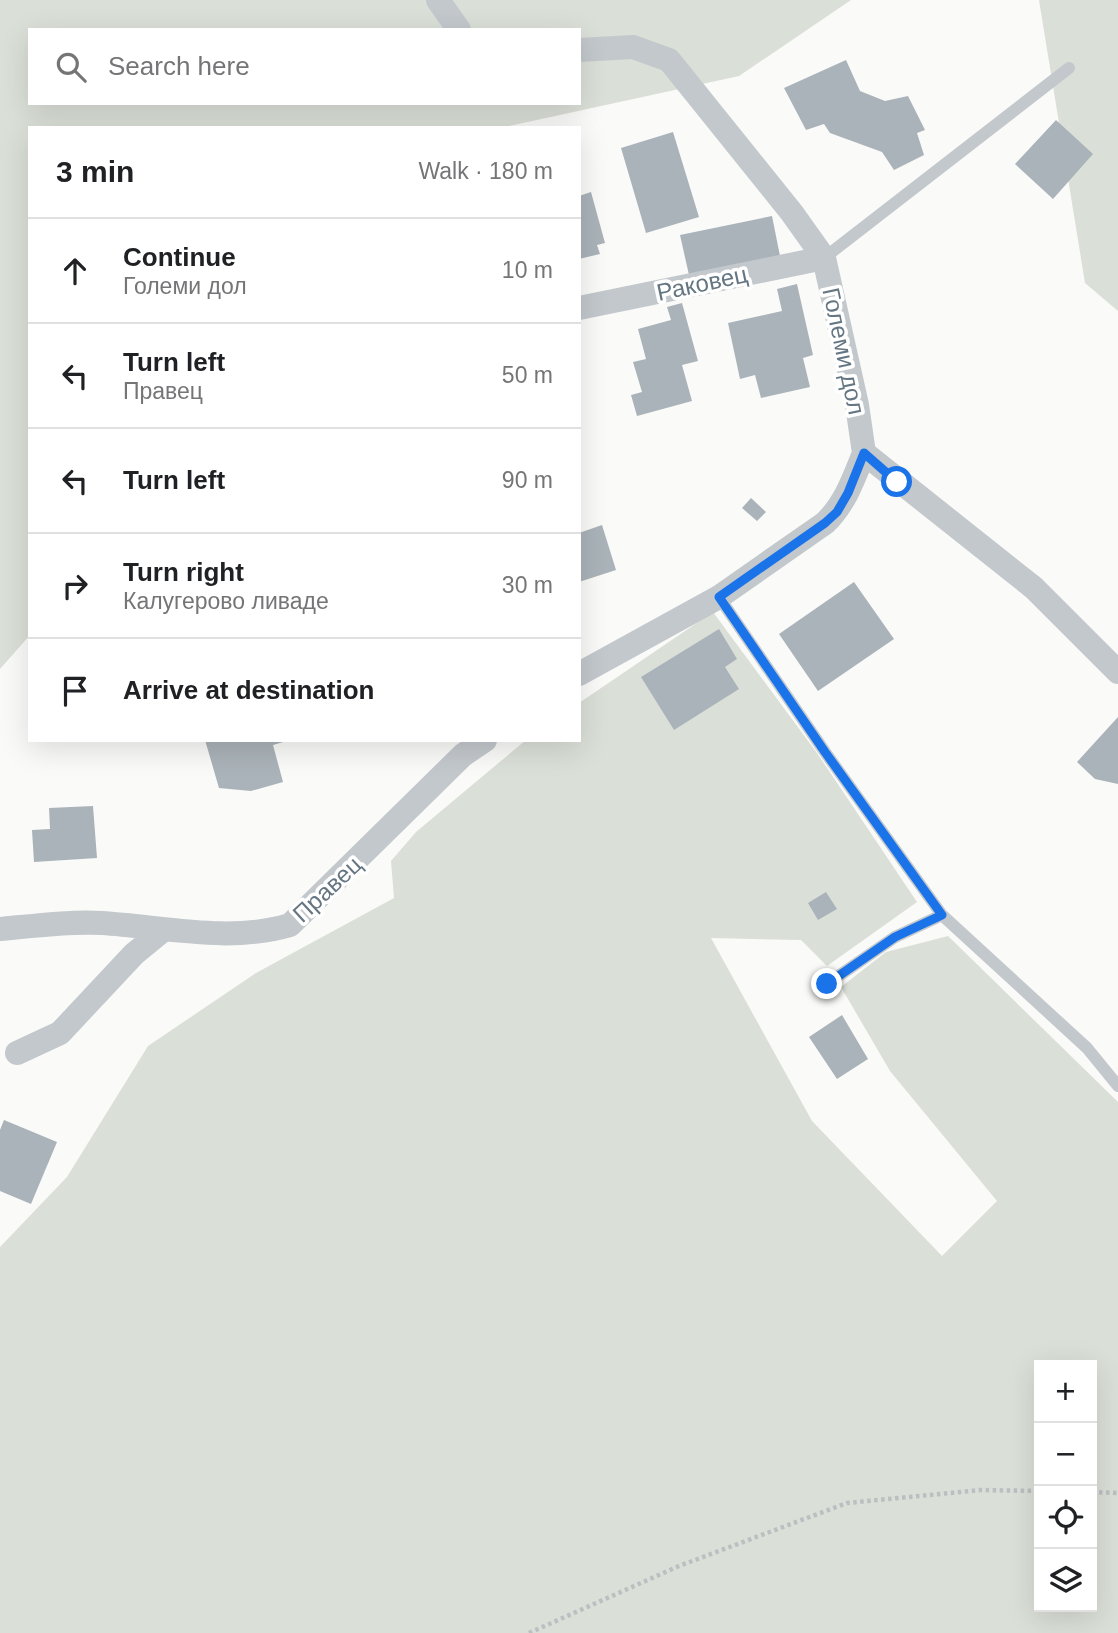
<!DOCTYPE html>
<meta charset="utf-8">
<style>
:root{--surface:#fff;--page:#f2f2f2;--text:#202124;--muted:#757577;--line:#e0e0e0}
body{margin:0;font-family:Arial,sans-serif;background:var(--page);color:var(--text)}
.controls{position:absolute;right:21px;bottom:21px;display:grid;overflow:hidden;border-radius:0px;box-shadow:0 7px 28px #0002}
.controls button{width:63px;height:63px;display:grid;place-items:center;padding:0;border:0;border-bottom:2px solid var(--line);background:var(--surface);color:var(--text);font:35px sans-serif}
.stop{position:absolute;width:21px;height:21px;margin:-16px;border:5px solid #1a73e8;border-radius:50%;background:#fff}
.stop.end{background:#1a73e8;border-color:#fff;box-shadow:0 2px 7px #0008}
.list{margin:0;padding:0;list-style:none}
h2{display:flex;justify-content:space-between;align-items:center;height:91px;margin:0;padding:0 28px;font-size:30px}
h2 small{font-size:23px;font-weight:400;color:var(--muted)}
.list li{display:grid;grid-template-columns:46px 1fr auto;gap:21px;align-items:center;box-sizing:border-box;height:105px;padding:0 28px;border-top:2px solid var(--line)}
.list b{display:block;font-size:26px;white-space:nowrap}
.list p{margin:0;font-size:23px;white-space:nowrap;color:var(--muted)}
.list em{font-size:23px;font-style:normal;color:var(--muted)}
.icon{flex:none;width:38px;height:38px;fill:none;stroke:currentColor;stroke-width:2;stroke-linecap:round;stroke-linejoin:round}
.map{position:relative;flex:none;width:1118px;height:1633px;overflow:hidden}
.search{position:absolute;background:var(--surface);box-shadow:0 7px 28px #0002;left:28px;top:28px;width:553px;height:77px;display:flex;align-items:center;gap:18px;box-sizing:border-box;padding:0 24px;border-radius:0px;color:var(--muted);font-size:26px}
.panel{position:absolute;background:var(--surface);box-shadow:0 7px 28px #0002;left:28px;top:126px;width:553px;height:616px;border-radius:0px}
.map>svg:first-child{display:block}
.green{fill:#dadfd7;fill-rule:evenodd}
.building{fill:#aab3b9}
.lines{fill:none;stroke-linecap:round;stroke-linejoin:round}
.path{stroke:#bbbfc2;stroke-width:4.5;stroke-dasharray:3.5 3.5;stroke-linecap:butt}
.lane{stroke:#c3c8cc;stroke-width:12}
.street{stroke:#c3c8cc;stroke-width:24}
.route{stroke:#1a73e8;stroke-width:9}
.labels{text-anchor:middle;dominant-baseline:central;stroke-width:7;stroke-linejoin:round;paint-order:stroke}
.street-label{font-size:24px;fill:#657683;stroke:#fff}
</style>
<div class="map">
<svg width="1118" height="1633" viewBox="0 0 1118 1633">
<rect width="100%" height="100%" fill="#fafaf8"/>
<path class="green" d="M0 0H851L739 76 500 128H30V635L0 669ZM30 30H579V103H30Z
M1039 0H1118V311L1085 283Z
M713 612 817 753 917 902 827 966 801 940 711 938 812 1121 942 1256 997 1201 890 1071 841 987 886 952 948 936 1118 1102V1633H0V1247L67 1177 148 1046 256 973 394 898 391 861 416 832 526 740H579V703ZM1039 1365H1092V1607H1039Z"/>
<path class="building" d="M846 60 860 91 885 101 908 96 925 130 917 133 924 155 894 170 882 152 830 133 824 124 806 130 784 88Z
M1056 120 1093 154 1053 199 1015 164Z
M673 132 699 217 646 233 621 148Z
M591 192 605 243 597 245 600 254 579 259V196Z
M772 216 780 256 689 275 680 235Z
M797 284 813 355 803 358 810 387 761 398 755 375 740 379 728 323 782 311 777 289Z
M682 303 698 361 682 365 692 401 637 416 631 395 642 392 633 362 646 359 638 329 671 320 667 307Z
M751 498 766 512 757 521 742 508Z
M602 525 616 570 579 582V533Z
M854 582 894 639 818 691 779 634Z
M719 629 737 659 725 667 739 689 674 730 641 677Z
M1118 717V784L1095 779 1077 762Z
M205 740H290L273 745 283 782 251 791 219 788Z
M93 806 97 858 34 862 32 830 50 829 49 808Z
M826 892 837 909 818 920 808 903Z
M842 1015 868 1059 837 1079 809 1037Z
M4 1120 57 1142 31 1204 0 1191V1130Z"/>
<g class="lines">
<path class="path" d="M1092 1492 1118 1493
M529 1633 679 1566 847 1503 981 1490 1039 1491"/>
<path class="lane" d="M824 258 1069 68
M719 597 825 752 942 915
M827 984 895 937 942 915 1087 1048 1118 1086"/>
<path class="street" d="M438 0 459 30
M579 50 633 47 669 60 792 213 824 258 857 405 864 453 1034 588 1118 672
M579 308 824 258
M579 674 719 597 825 523C845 504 854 478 864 453
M0 929C33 926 69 921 102 923 164 927 230 943 290 925L463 755 485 740
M17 1053 60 1033 134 954 162 931"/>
</g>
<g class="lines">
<path class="route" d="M827 984 895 937 942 915 825 752 719 597 825 523 837 512 848 493 864 453 897 482"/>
</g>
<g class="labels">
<g class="street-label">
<text transform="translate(702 283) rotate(-12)">Раковец</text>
<text transform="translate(844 351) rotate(78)">Големи дол</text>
<text transform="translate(327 889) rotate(-43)">Правец</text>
</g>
</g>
</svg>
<div class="controls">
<button>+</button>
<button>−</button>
<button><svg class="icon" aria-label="locate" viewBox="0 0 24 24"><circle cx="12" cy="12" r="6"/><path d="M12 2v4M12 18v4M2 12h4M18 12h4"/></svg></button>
<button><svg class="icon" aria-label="layers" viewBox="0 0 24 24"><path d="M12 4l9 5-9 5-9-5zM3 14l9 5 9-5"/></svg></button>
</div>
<div class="stop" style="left:897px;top:482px"></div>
<div class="stop end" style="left:827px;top:984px"></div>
<div class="search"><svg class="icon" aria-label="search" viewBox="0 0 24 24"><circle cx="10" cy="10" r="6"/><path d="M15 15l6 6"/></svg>Search here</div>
<section class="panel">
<h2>3 min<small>Walk · 180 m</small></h2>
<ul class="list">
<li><svg class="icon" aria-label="ahead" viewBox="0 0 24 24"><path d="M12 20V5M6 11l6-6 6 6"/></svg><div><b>Continue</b><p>Големи дол</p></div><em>10 m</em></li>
<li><svg class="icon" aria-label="left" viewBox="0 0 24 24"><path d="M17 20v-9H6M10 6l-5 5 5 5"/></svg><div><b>Turn left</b><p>Правец</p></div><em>50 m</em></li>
<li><svg class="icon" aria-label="left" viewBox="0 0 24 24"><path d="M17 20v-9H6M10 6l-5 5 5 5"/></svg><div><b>Turn left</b></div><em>90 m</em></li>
<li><svg class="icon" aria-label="right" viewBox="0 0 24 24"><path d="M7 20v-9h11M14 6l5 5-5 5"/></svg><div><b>Turn right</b><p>Калугерово ливаде</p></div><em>30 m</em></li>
<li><svg class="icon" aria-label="arrive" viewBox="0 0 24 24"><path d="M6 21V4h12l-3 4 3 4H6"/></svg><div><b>Arrive at destination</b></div></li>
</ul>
</section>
</div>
